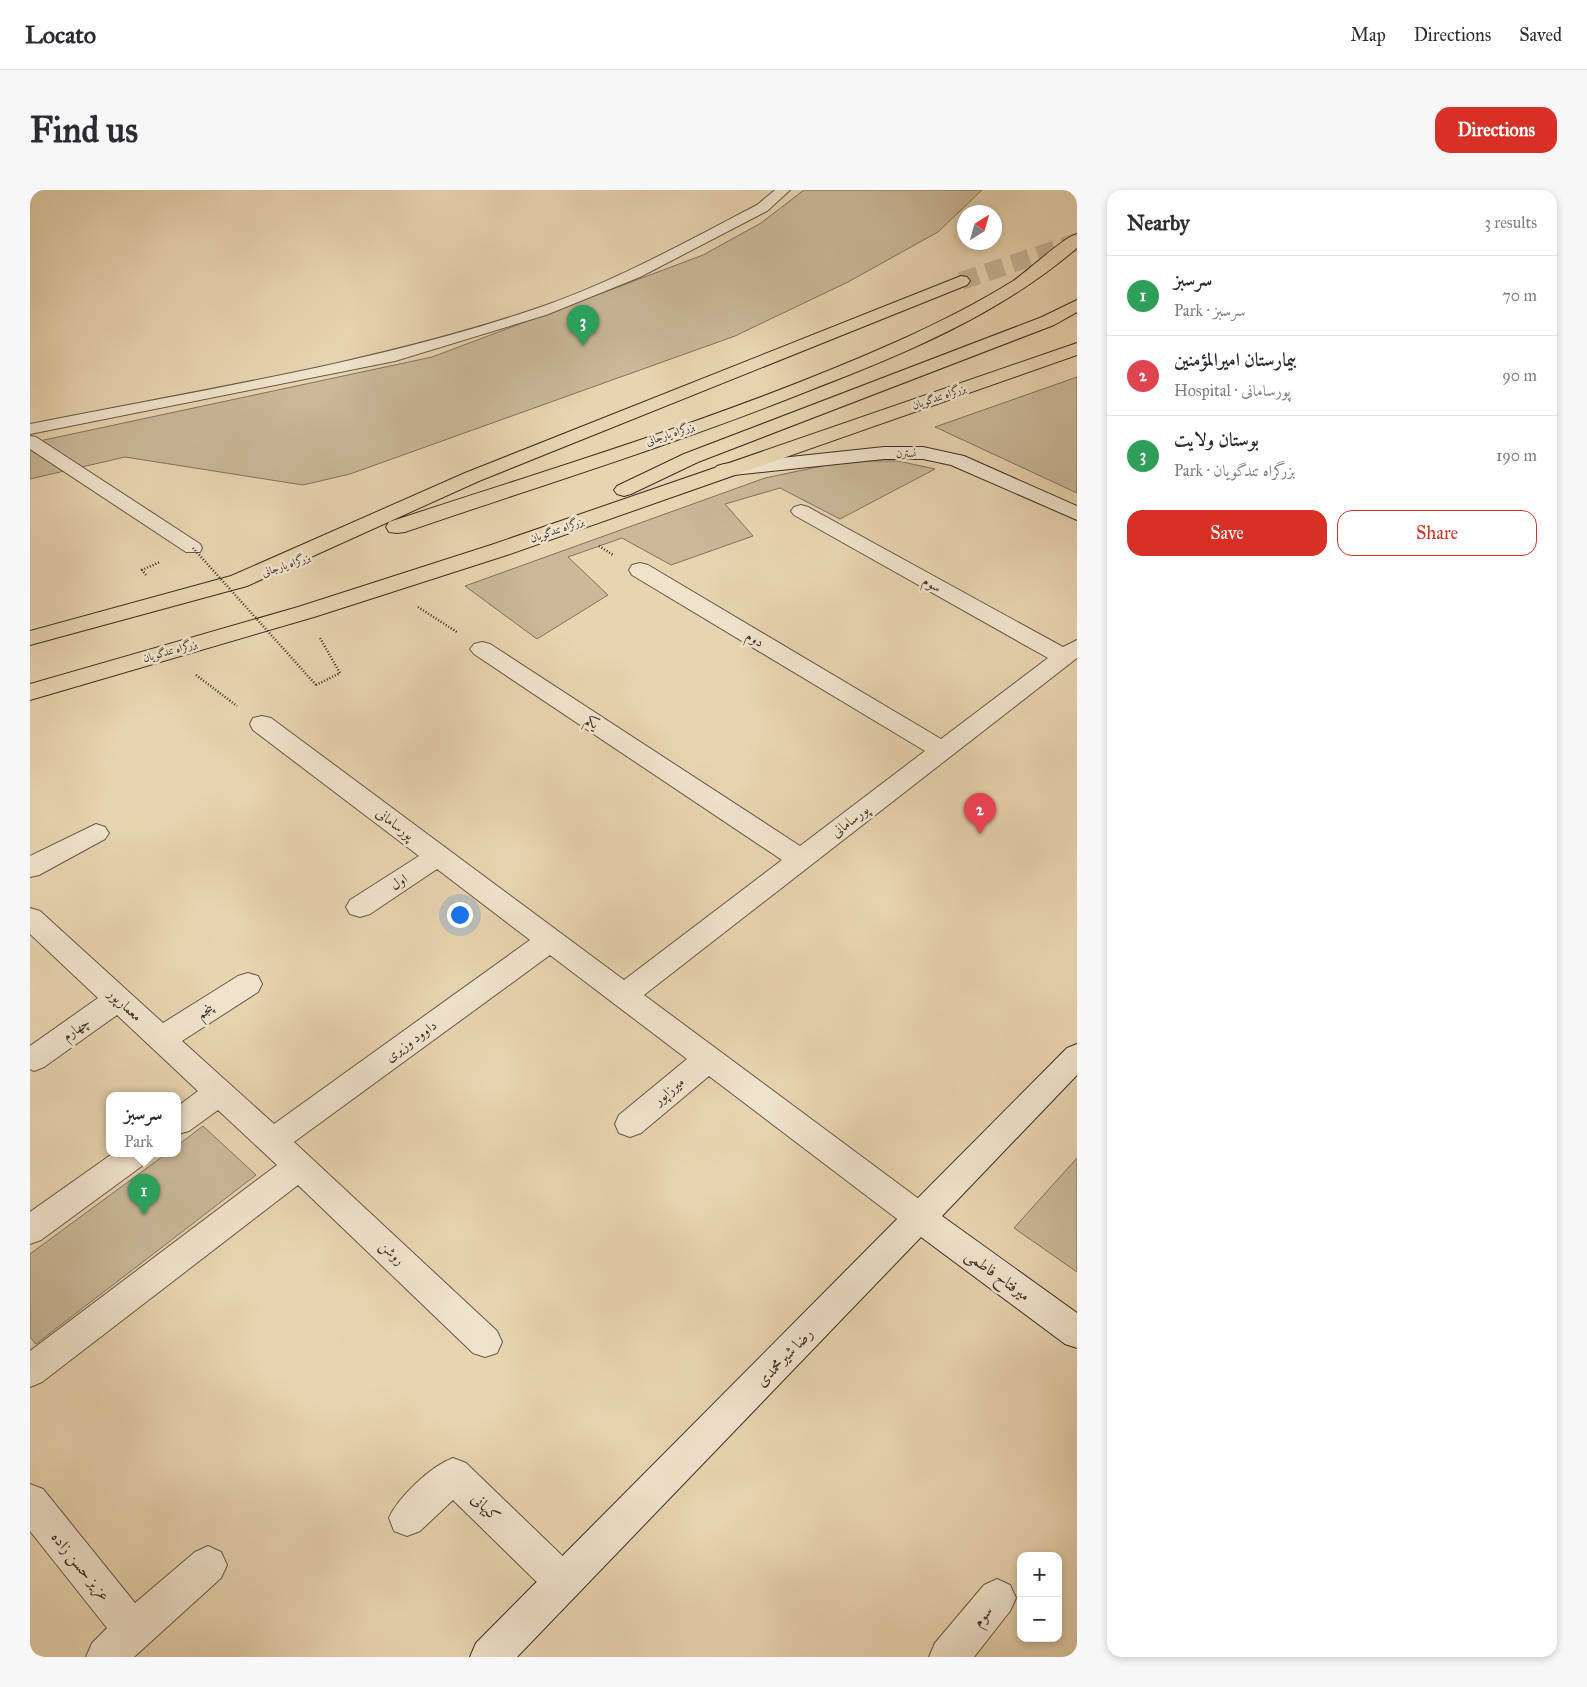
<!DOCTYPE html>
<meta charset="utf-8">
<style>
:root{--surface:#fff;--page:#f7f7f7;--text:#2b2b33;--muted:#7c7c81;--line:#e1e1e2;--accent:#d93025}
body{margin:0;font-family:"IM FELL Great Primer",Amiri,serif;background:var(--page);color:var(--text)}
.controls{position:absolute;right:15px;bottom:15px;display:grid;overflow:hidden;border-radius:10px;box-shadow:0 2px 8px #0003}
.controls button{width:45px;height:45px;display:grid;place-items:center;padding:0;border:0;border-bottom:1px solid var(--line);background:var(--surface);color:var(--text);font:25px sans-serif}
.compass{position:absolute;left:927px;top:15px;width:45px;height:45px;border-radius:50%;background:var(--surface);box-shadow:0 2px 8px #0003;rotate:37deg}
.you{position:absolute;left:429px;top:724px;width:18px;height:18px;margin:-12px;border:4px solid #fff;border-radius:50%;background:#1a73e8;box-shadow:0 0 0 8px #1a73e833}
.badge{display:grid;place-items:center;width:32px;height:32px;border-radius:50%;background:var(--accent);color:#fff;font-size:16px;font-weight:700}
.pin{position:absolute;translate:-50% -41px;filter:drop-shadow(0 1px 2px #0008)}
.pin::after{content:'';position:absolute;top:26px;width:18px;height:15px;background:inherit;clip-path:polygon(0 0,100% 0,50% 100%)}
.popup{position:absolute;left:76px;top:902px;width:75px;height:65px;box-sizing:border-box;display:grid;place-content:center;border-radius:10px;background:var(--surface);filter:drop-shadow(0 1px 4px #0005);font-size:16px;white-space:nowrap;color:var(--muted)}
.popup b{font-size:19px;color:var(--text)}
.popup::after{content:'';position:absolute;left:50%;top:100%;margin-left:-10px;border:10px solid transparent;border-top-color:var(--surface)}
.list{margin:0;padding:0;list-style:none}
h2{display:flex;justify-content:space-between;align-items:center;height:65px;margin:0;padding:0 20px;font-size:21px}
h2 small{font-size:16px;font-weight:400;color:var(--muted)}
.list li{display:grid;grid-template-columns:32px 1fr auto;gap:15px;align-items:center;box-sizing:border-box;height:80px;padding:0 20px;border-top:1px solid var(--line)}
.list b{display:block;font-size:19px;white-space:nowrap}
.list p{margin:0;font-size:16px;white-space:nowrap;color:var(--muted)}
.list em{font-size:16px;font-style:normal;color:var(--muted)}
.actions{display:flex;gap:10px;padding:15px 20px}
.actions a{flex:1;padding:11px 0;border:1px solid var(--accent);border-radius:15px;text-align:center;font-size:18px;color:var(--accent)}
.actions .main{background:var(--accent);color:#fff}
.map{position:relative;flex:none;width:1047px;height:1467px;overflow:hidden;border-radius:15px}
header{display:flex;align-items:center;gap:30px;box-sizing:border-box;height:70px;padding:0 25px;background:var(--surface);border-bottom:1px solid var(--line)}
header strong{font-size:24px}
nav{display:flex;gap:28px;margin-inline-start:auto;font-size:18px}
.intro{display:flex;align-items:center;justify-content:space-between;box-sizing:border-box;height:120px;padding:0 30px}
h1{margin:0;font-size:35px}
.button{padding:12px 22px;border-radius:15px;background:var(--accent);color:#fff;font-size:18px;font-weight:700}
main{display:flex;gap:30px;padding:0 30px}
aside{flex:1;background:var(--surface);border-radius:15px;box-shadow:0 2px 8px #0003}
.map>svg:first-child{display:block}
.green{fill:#cab899;stroke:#827360}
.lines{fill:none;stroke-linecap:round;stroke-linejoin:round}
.highway-tunnel{stroke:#c5b394;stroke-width:18;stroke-dasharray:18 9;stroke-linecap:butt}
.lane-casing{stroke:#665848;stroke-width:2}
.street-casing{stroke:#665848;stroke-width:2}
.secondary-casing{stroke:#3a2e26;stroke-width:2}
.highway-casing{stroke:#3a2e26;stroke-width:2}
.path{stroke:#3a2e26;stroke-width:2.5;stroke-dasharray:1 2;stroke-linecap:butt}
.lane{fill:#f0e3cc;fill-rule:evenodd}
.street{fill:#f0e3cc;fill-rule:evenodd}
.secondary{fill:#f0e3cc;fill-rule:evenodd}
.highway{fill:#e8d4b0;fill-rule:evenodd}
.path-bridge{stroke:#3a2e26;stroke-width:2.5;stroke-dasharray:1 2;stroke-linecap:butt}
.labels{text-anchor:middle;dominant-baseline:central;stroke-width:5;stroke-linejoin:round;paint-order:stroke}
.far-street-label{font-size:11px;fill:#3a2e26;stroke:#f0e3cc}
.street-label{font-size:14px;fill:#3a2e26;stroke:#f0e3cc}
.near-street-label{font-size:16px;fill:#3a2e26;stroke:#f0e3cc}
</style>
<header>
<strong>Locato</strong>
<nav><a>Map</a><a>Directions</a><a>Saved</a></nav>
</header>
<div class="intro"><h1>Find us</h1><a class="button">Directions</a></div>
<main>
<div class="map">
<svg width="1047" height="1467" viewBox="0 0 1047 1467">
<rect width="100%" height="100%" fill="#e8d4b0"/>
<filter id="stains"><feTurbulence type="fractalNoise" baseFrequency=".004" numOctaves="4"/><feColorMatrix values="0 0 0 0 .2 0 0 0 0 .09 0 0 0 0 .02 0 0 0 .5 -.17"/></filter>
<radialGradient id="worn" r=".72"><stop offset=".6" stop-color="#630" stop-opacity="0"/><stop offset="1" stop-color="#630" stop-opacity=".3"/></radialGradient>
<path class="green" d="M774 0H952L908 42 818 92 705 146 320 284 273 295 95 267 0 289V253L402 167 673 65 731 33Z
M1047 187V303L905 237Z
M816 271H868L905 279 810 329 750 298 695 314 723 346 641 375 592 348 538 367 578 405 507 449 435 396 735 288Z
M173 936 226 985 6 1154 0 1147V1064L136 964H148V955Z
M1047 968V1082L984 1038Z"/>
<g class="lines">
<path class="highway-tunnel" d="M931 91 1047 52"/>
<defs>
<path id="lane" d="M745 0H760L737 21 610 87 516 125 365 171 0 244V234C169 200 341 174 505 119 582 93 654 53 727 15Z
M0 246 6 247 170 354 172 358 170 362H156L0 259Z"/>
<path id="street" d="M771 315 778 317 1033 457 1047 450V468L614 805 901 1018 906 1028 901 1038 890 1042 879 1038 679 886 611 943 600 947 589 943 585 934 589 925 657 869 520 765 264 952 467 1141 472 1152 467 1163 455 1167 443 1163 268 995 12 1192 0 1197V1161L247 975 188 920 159 941 148 944V916L168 901 87 825 14 877 4 881 0 879V856L68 808 0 744V718L10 721 133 833 208 786 218 783 228 786 232 794 228 802 152 851 244 934 500 750 407 679 340 724 330 727 320 724 316 717 320 710 389 666 223 540 220 534 223 528 232 526 241 528 594 790 752 670 444 464 440 459 444 454 452 452 460 454 770 656 895 561 602 385 599 380 602 375 610 373 618 375 911 549 1018 468 764 325 761 321 764 317Z
M66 634 75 637 79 643 75 649 9 685 0 687V666Z
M82 964H121L116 973 11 1050 0 1054V1022Z
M423 1268 436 1273 546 1379 552 1392 546 1405 533 1411 520 1405 423 1310 390 1341 377 1346 364 1341 359 1328C368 1307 401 1276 423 1268Z
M0 1294 13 1299 105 1413 165 1362 178 1356 191 1362 197 1375 191 1388 104 1467H56L62 1453 77 1438 0 1341Z
M967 1389 980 1395 986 1408 980 1421 944 1467H899L905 1453 954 1395Z"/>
<path id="secondary" d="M854 257H893L934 266 1047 316V330L921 275 893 269H854L694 286 687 284 684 280 687 276 694 274Z
M1047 854V885L912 1026 1047 1123V1158L1035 1154 891 1047 487 1467H440L446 1453 1037 858Z"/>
<path id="highway" d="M1047 44V58C969 125 874 164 778 201 646 254 509 296 375 342L367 343 359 342 356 337 359 332C529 276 702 225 866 152 906 134 946 114 983 91 998 81 1034 47 1047 44Z
M931 86 937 87 940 91 937 95 449 291 217 396 0 455V441L201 386 435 283Z
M1047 110V122L1024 135 668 272 601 304 594 306 587 304 584 300 587 296 654 264 1012 127Z
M1047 153V165L477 365 284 427 0 510V494L268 417 461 355Z"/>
</defs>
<use href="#lane" class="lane-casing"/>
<use href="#street" class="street-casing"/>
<use href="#secondary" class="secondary-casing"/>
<use href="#highway" class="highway-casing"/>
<path class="path" d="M569 356 583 365
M116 385 112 380 130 372
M388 417 427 442
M166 485 207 516
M286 495 310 483 290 448"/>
<use href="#lane" class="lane"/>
<use href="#street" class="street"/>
<use href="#secondary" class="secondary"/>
<use href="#highway" class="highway"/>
<path class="path-bridge" d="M163 358 286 495"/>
</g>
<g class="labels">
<g class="far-street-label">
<text transform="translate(909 207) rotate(-19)">بزرگراه تندگویان</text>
<text transform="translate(640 244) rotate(-19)">بزرگراه یارجانی</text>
<text x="876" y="263">نسترن</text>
<text transform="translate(527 340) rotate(-19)">بزرگراه تندگویان</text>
<text transform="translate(256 375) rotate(-19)">بزرگراه یارجانی</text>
<text transform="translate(140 461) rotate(-16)">بزرگراه تندگویان</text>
</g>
<g class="street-label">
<text transform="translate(902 394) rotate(29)">سوم</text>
<text transform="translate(725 449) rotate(31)">دوم</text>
<text transform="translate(562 532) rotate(34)">یکم</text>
<text transform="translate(820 631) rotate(-38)">پورسامانی</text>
<text transform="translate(365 634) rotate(37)">پورسامانی</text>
<text transform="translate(369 692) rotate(-33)">اول</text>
<text transform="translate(95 815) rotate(43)">معمارپور</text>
<text transform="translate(175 821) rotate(-33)">پنجم</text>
<text transform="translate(46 839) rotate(-35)">چهارم</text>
<text transform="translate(381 851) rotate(-36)">داوود وزیری</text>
<text transform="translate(639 901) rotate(-40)">میرزاپور</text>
<text transform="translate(362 1063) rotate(43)">روشن</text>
</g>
<g class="near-street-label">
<text transform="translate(968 1085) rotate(36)">میرفتاح فاطمی</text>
<text transform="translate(754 1167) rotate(-46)">رضا شیرمحمدی</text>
<text transform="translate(456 1317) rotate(44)">کیهانی</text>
<text transform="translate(51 1376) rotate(51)">عزیز حسن زاده</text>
<text transform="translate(952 1426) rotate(-51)">سوم</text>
</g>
</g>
<rect width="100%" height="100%" filter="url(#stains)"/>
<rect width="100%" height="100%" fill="url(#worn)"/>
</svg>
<div class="controls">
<button>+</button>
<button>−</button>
</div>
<svg class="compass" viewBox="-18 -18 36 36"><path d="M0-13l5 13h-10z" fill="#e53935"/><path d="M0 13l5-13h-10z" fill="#7c7c81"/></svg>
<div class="you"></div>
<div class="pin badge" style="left:114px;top:1025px;background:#2e9e5b">1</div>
<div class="popup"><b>سرسبز</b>Park</div>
<div class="pin badge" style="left:950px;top:644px;background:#e0444e">2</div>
<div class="pin badge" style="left:553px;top:156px;background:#2e9e5b">3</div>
</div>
<aside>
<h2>Nearby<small>3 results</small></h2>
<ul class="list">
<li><span class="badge" style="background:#2e9e5b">1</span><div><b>سرسبز</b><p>Park · سرسبز</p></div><em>70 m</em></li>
<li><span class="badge" style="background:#e0444e">2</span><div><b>بیمارستان امیرالمؤمنین</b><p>Hospital · پورسامانی</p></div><em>90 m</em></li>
<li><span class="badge" style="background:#2e9e5b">3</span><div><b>بوستان ولایت</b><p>Park · بزرگراه تندگویان</p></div><em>190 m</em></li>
</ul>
<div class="actions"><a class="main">Save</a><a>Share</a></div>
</aside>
</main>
